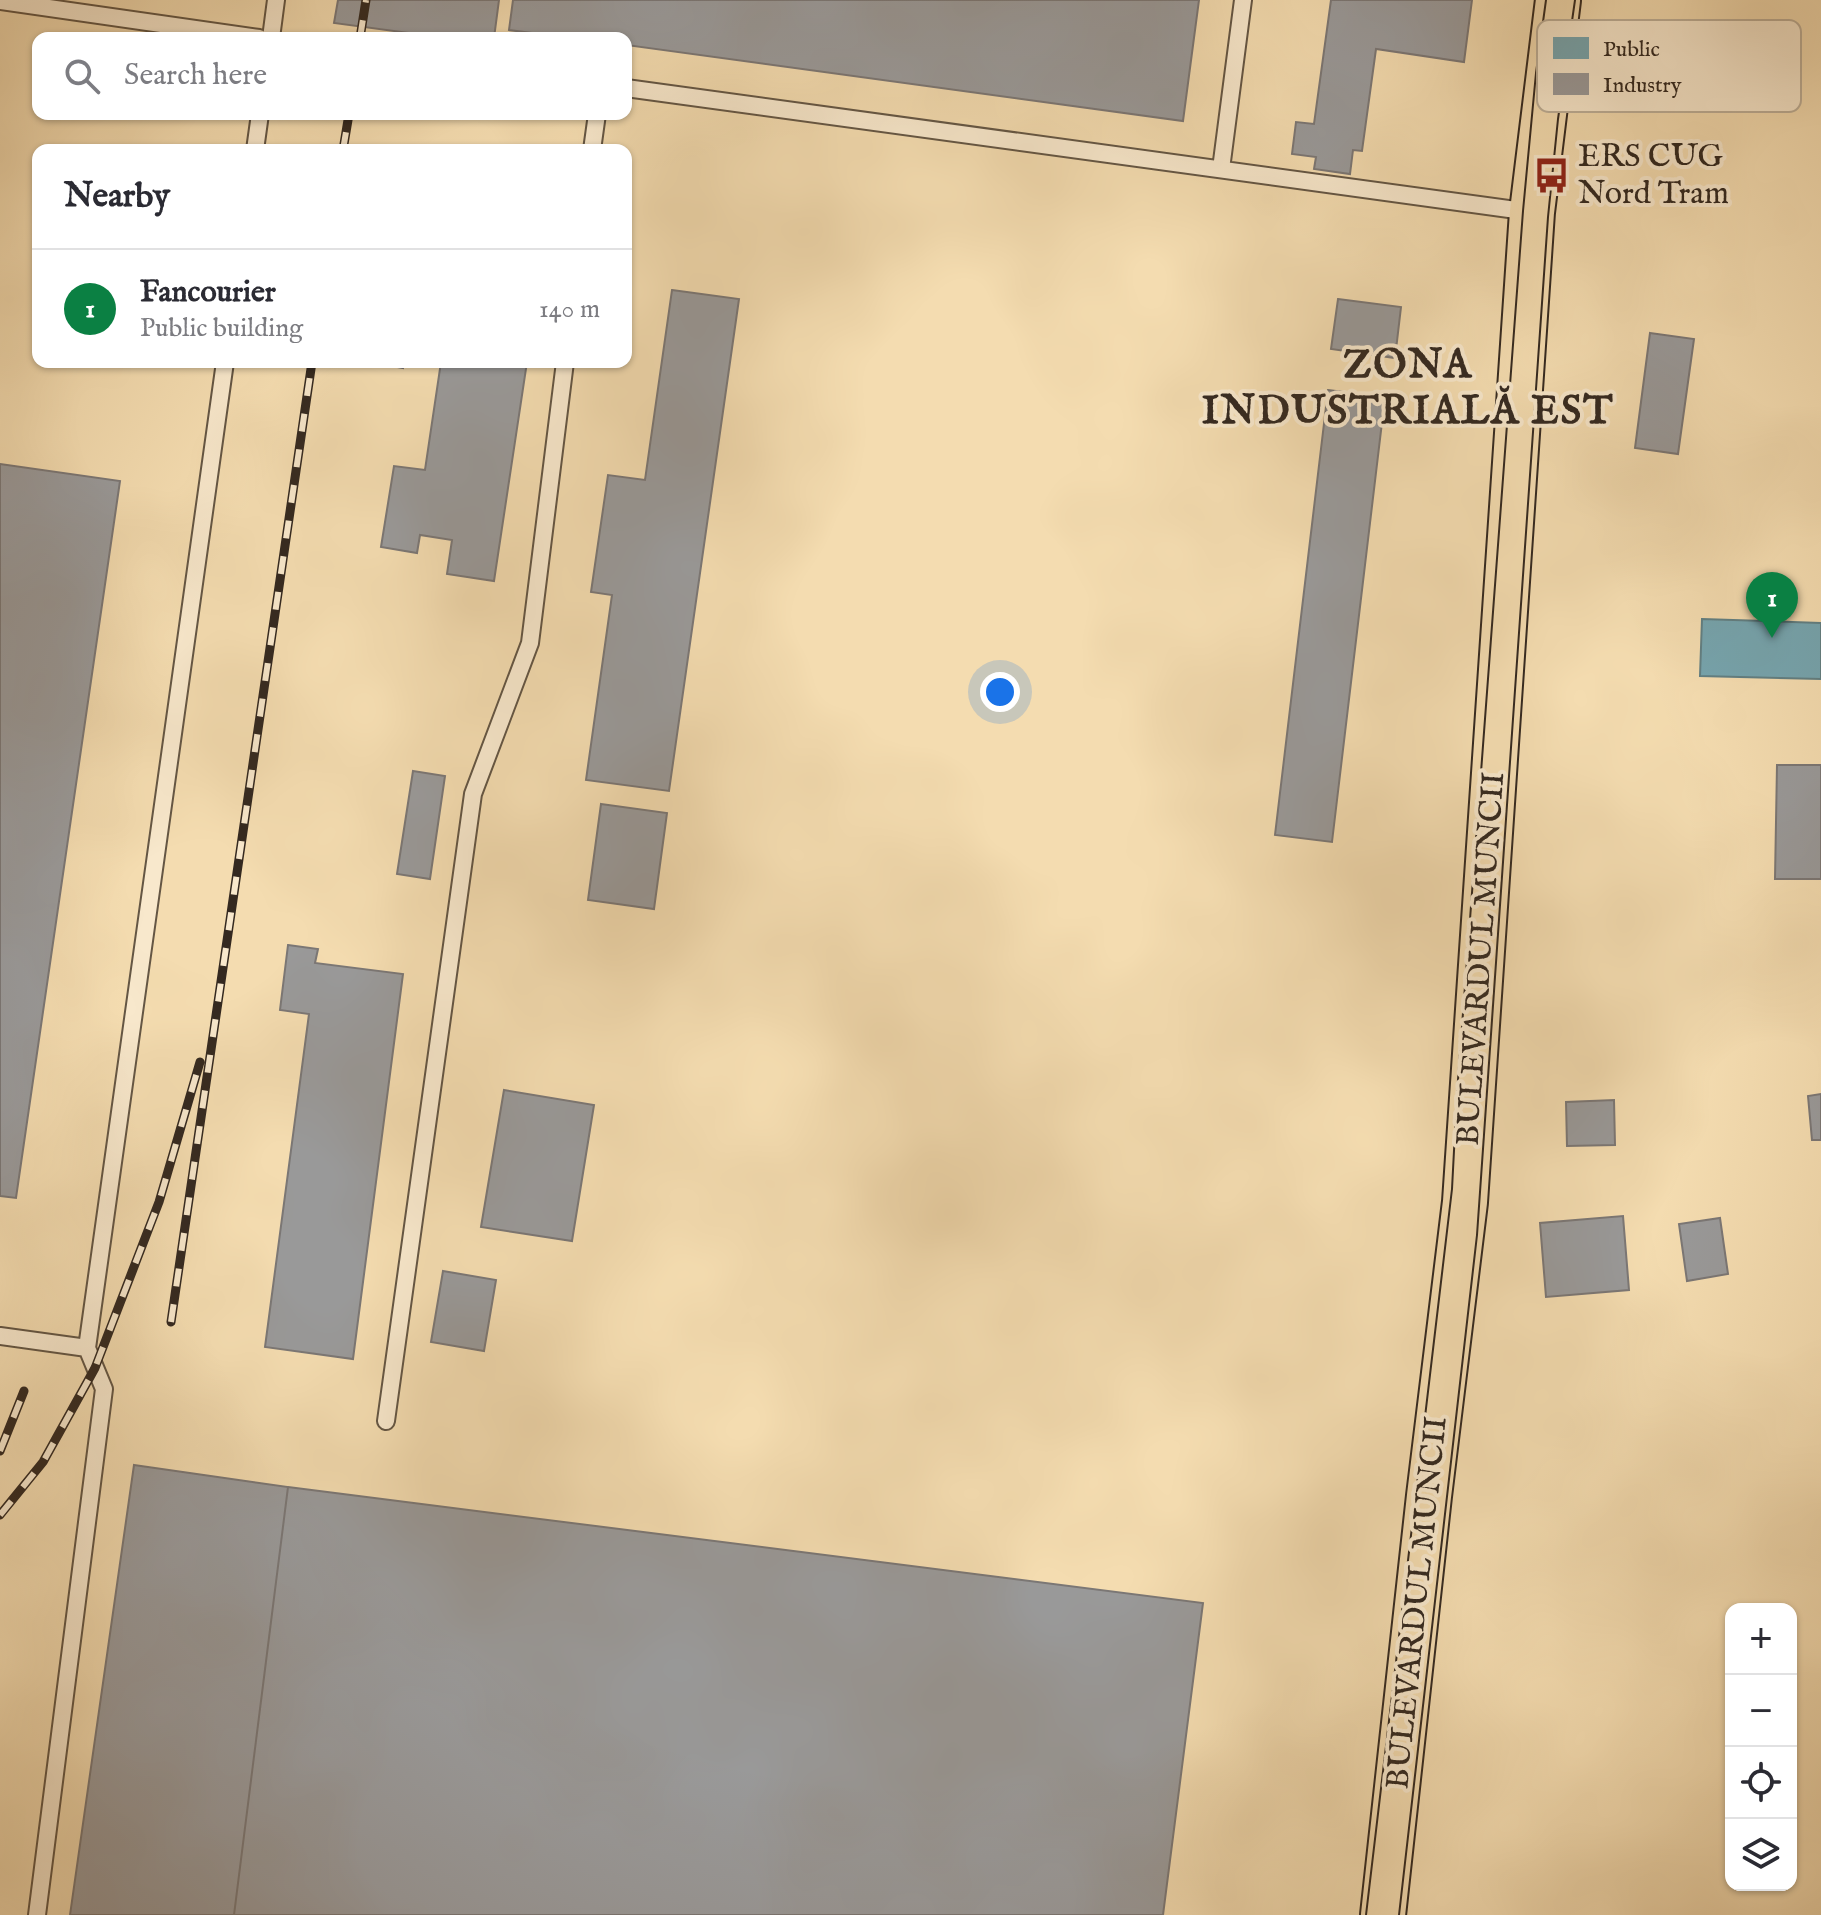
<!DOCTYPE html>
<meta charset="utf-8">
<style>
:root{--surface:#fff;--page:#f2f2f3;--text:#2b2b33;--muted:#7c7c81;--line:#e1e1e2;--accent:#0b8043}
body{margin:0;font-family:"IM FELL English",serif;background:var(--page);color:var(--text)}
.controls{position:absolute;right:24px;bottom:24px;display:grid;overflow:hidden;border-radius:16px;box-shadow:0 2px 6px #0004}
.controls button{width:72px;height:72px;display:grid;place-items:center;padding:0;border:0;border-bottom:2px solid var(--line);background:var(--surface);color:var(--text);font:40px sans-serif}
.you{position:absolute;left:1000px;top:692px;width:28px;height:28px;margin:-20px;border:6px solid #fff;border-radius:50%;background:#1a73e8;box-shadow:0 0 0 12px #1a73e833}
.badge{display:grid;place-items:center;width:52px;height:52px;border-radius:50%;background:var(--accent);color:#fff;font-size:26px;font-weight:700}
.pin{position:absolute;translate:-50% -66px;filter:drop-shadow(0 2px 4px #0008)}
.pin::after{content:'';position:absolute;top:42px;width:28px;height:24px;background:inherit;clip-path:polygon(0 0,100% 0,50% 100%)}
.list{margin:0;padding:0;list-style:none}
h2{display:flex;justify-content:space-between;align-items:center;height:104px;margin:0;padding:0 32px;font-size:34px}
h2 small{font-size:26px;font-weight:400;color:var(--muted)}
.list li{display:grid;grid-template-columns:52px 1fr auto;gap:24px;align-items:center;box-sizing:border-box;height:120px;padding:0 32px;border-top:2px solid var(--line)}
.list b{display:block;font-size:30px;white-space:nowrap}
.list p{margin:0;font-size:26px;white-space:nowrap;color:var(--muted)}
.list em{font-size:26px;font-style:normal;color:var(--muted)}
.icon{flex:none;width:44px;height:44px;fill:none;stroke:currentColor;stroke-width:2;stroke-linecap:round;stroke-linejoin:round}
.map{position:relative;flex:none;width:1821px;height:1915px;overflow:hidden}
.search{position:absolute;background:var(--surface);box-shadow:0 2px 6px #0004;left:32px;top:32px;width:600px;height:88px;display:flex;align-items:center;gap:20px;box-sizing:border-box;padding:0 28px;border-radius:16px;color:var(--muted);font-size:30px}
.panel{position:absolute;background:var(--surface);box-shadow:0 2px 6px #0004;left:32px;top:144px;width:600px;height:224px;border-radius:16px}
.map>svg:first-child{display:block}
.public{fill:#76a5af;stroke:#628084;stroke-width:2}
.industry{fill:#999;stroke:#7b7775;stroke-width:2}
.lines{fill:none;stroke-linecap:round;stroke-linejoin:round}
.service-casing{stroke:#645644;stroke-width:20}
.primary-casing{stroke:#342920;stroke-width:48}
.service{stroke:#f8e8cc;stroke-width:16}
.primary{stroke:#f4dcb0;stroke-width:44}
.tram{stroke:#342920;stroke-width:2}
.rail-casing{stroke:#342920;stroke-width:9}
.rail{stroke:#f8e8cc;stroke-width:6;stroke-dasharray:18;stroke-linecap:butt}
.labels{text-anchor:middle;dominant-baseline:central;stroke-width:8;stroke-linejoin:round;paint-order:stroke}
.poi-label{font-size:32px;fill:#342920;stroke:#f8e8cc;text-anchor:start}
.street-label{font-size:32px;fill:#342920;stroke:#f8e8cc}
.district-label{font-size:40px;font-weight:bold;letter-spacing:2px;fill:#342920;stroke:#f8e8cc}
.key{fill:#f8e8cc;stroke:#bdaf98;stroke-width:2}
.key-label{font-size:22px;fill:#342920}
</style>
<div class="map">
<svg width="1821" height="1915" viewBox="0 0 1821 1915">
<rect width="100%" height="100%" fill="#f4dcb0"/>
<filter id="stains"><feTurbulence type="fractalNoise" baseFrequency=".0025" numOctaves="4"/><feColorMatrix values="0 0 0 0 .2 0 0 0 0 .09 0 0 0 0 .02 0 0 0 .5 -.17"/></filter>
<radialGradient id="worn" r=".72"><stop offset=".6" stop-color="#630" stop-opacity="0"/><stop offset="1" stop-color="#630" stop-opacity=".3"/></radialGradient>
<path class="public" d="M1702 619 1821 623V679L1700 676Z"/>
<path class="industry" d="M338 0H499L494 38H446L334 23Z
M513 0H1199L1183 121 626 45V38H571L509 30Z
M1331 0H1472L1464 62 1376 49 1362 151 1353 150 1350 174 1314 169 1316 157 1292 154 1296 122 1314 124Z
M672 290 739 299 669 791 586 780 612 595 591 592 608 475 645 480Z
M1338 299 1401 307 1395 358 1331 349Z
M1650 333 1694 339 1678 454 1635 448Z
M371 362H404L403 368Z
M441 362H527L494 581 447 574 452 540 420 535 417 553 381 547 394 466 425 470Z
M1328 390 1385 397 1332 842 1275 835Z
M0 464 120 481 16 1198 0 1196Z
M1777 765H1821V879H1775Z
M413 771 445 776 430 879 397 874Z
M601 804 667 813 654 909 588 900Z
M288 945 318 949 315 963 403 974 353 1359 265 1347 309 1014 280 1010Z
M504 1090 594 1105 572 1241 481 1227Z
M1821 1094V1140H1812L1808 1096Z
M1614 1100 1615 1145 1567 1146 1566 1102Z
M1623 1216 1629 1290 1546 1297 1540 1223Z
M1720 1218 1728 1274 1687 1281 1679 1224Z
M443 1271 496 1280 484 1351 431 1342Z
M134 1465 288 1487 234 1915H70Z
M288 1487 1203 1603 1163 1915H234Z"/>
<g class="lines">
<defs>
<path id="service" d="M0 1 259 38
M271 38 276 0
M626 88 1531 212
M255 150 260 114
M592 150 597 114
M1221 169 1243 0
M0 1336 87 1348 104 1389 37 1915
M87 1348 225 362
M386 1421 473 794 530 643 565 362"/>
<path id="primary" d="M1383 1915 1429 1496 1465 1202 1532 212 1558 0"/>
</defs>
<use href="#service" class="service-casing"/>
<use href="#primary" class="primary-casing"/>
<use href="#service" class="service"/>
<use href="#primary" class="primary"/>
<path class="tram" d="M1366 1915 1452 1189 1457 1093 1523 211 1536 73 1546 0
M1399 1915 1477 1235 1548 217 1558 119 1575 0"/>
<defs>
<path id="rail" d="M360 38 366 0
M343 150 349 114
M171 1322 312 362
M0 1451 24 1391
M0 1515 43 1462 95 1368 159 1202 200 1062"/>
</defs>
<use href="#rail" class="rail-casing"/>
<use href="#rail" class="rail"/>
</g>
<defs>
<symbol id="bus-bare" viewBox="-9 -9 18 18"><path d="M-5-6H5V4H4V6H2V4H-2V6H-4V4H-5ZM-3.5-4V0h7V-4ZM-3.5 1.2v1.5H-2V1.2ZM2 1.2v1.5H3.5V1.2Z" fill="#8f2418" stroke="#f8e8cc" stroke-width="2.5" paint-order="stroke"/></symbol>
</defs>
<g fill-rule="evenodd">
<use href="#bus-bare" x="1526" y="150" width="51" height="51"/>
</g>
<g class="labels">
<g class="poi-label">
<text x="1578" y="157">ERS CUG<tspan x="1578" dy="37">Nord Tram</tspan></text>
</g>
<g class="street-label">
<text transform="translate(1482 959) rotate(-86)">BULEVARDUL MUNCII</text>
<text transform="translate(1418 1603) rotate(-84)">BULEVARDUL MUNCII</text>
</g>
<g class="district-label">
<text x="1408" y="366">ZONA<tspan x="1408" dy="46">INDUSTRIALĂ EST</tspan></text>
</g>
</g>
<rect x="1537" y="20" width="264" height="92" rx="12" class="key"/>
<rect x="1553" y="37" width="36" height="22" fill="#76a5af"/>
<rect x="1553" y="73" width="36" height="22" fill="#999"/>
<g class="key-label">
<text x="1603" y="56">Public</text>
<text x="1603" y="92">Industry</text>
</g>
<rect width="100%" height="100%" filter="url(#stains)"/>
<rect width="100%" height="100%" fill="url(#worn)"/>
</svg>
<div class="controls">
<button>+</button>
<button>−</button>
<button><svg class="icon" aria-label="locate" viewBox="0 0 24 24"><circle cx="12" cy="12" r="6"/><path d="M12 2v4M12 18v4M2 12h4M18 12h4"/></svg></button>
<button><svg class="icon" aria-label="layers" viewBox="0 0 24 24"><path d="M12 4l9 5-9 5-9-5zM3 14l9 5 9-5"/></svg></button>
</div>
<div class="you"></div>
<div class="pin badge" style="left:1772px;top:638px">1</div>
<div class="search"><svg class="icon" aria-label="search" viewBox="0 0 24 24"><circle cx="10" cy="10" r="6"/><path d="M15 15l6 6"/></svg>Search here</div>
<section class="panel">
<h2>Nearby<small></small></h2>
<ul class="list">
<li><span class="badge">1</span><div><b>Fancourier</b><p>Public building</p></div><em>140 m</em></li>
</ul>
</section>
</div>
